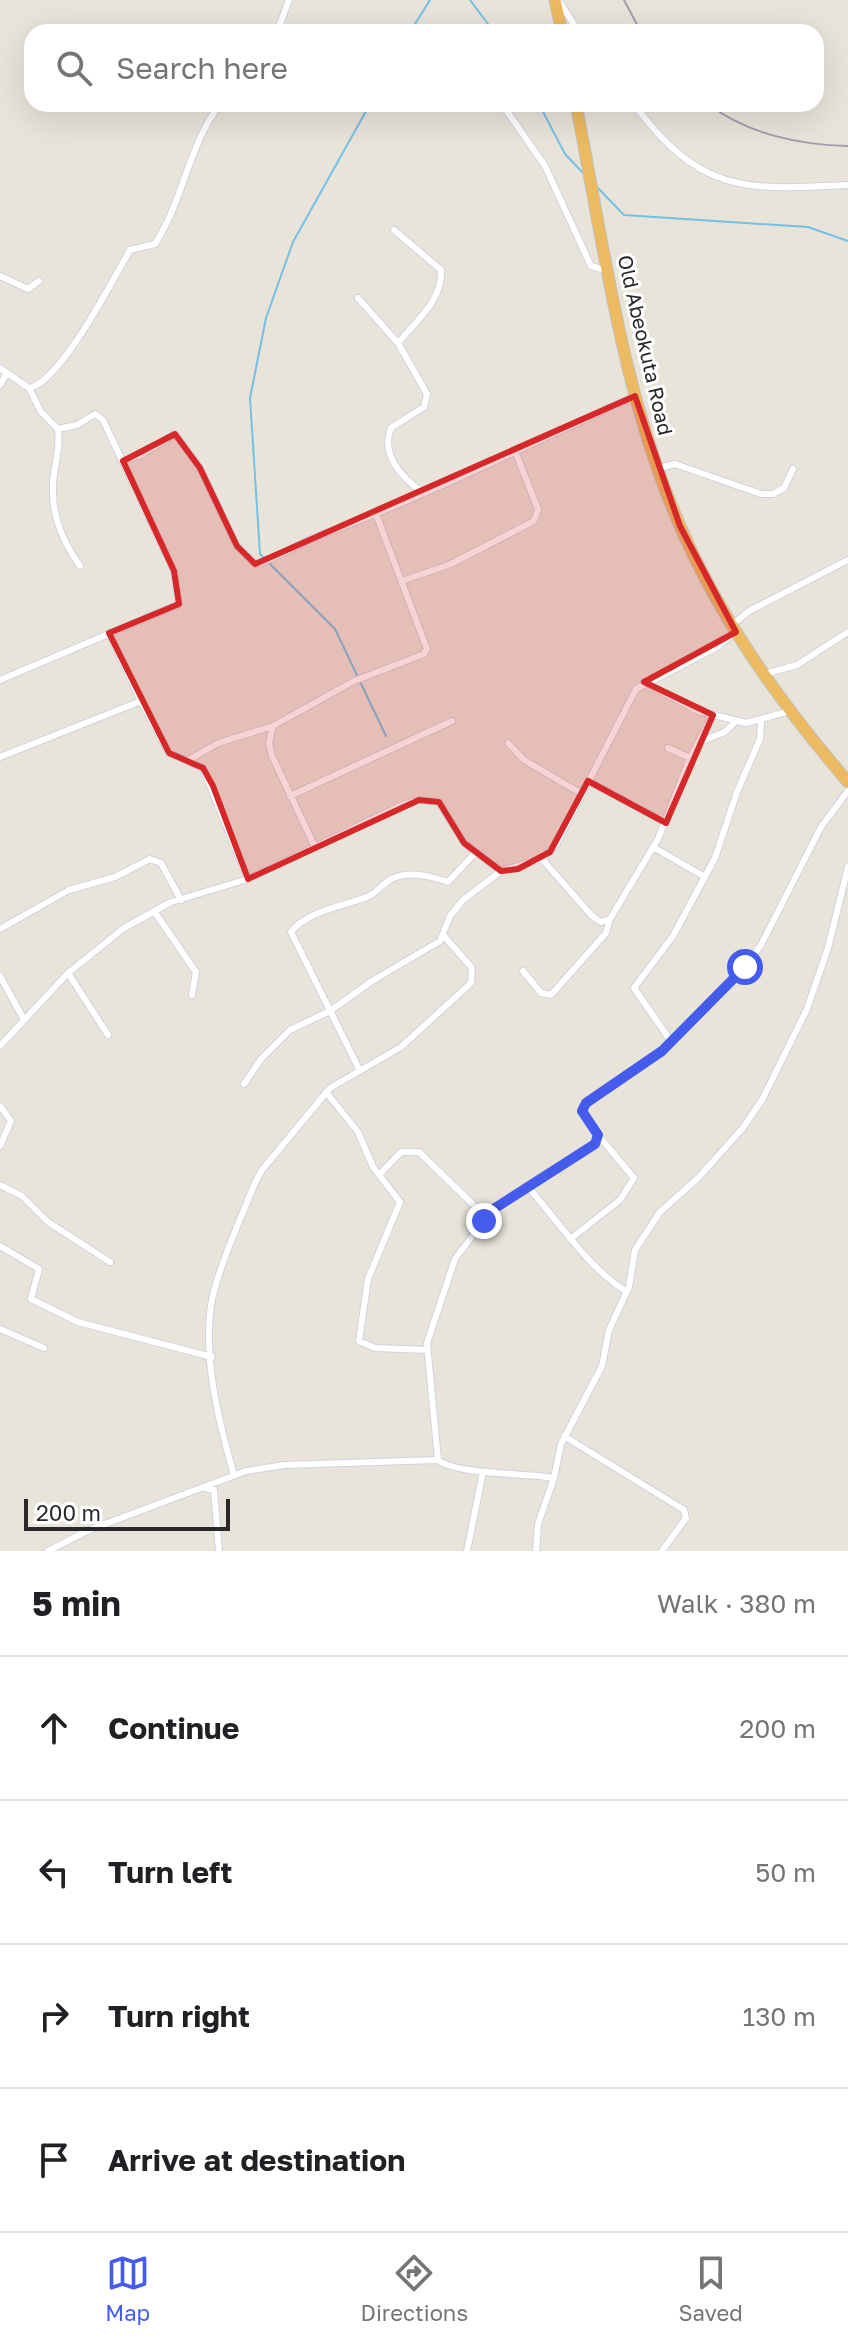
<!DOCTYPE html>
<meta charset="utf-8">
<style>
:root{--surface:#fff;--page:#f2f2f2;--text:#202124;--muted:#757577;--line:#e0e0e0;--accent:#455bec}
body{margin:0;font-family:"Golos Text",sans-serif;background:var(--page);color:var(--text)}
.scale{position:absolute;left:24px;bottom:20px;width:206px;box-sizing:border-box;padding-left:8px;border:4px solid #282828;border-top:0;font-size:22px;line-height:28px;white-space:nowrap;color:#282828;-webkit-text-stroke:6px #fff;paint-order:stroke}
.stop{position:absolute;width:24px;height:24px;margin:-18px;border:6px solid #455bec;border-radius:50%;background:#fff}
.stop.end{background:#455bec;border-color:#fff;box-shadow:0 2px 8px #0008}
.list{margin:0;padding:0;list-style:none}
h2{display:flex;justify-content:space-between;align-items:center;height:104px;margin:0;padding:0 32px;font-size:34px}
h2 small{font-size:26px;font-weight:400;color:var(--muted)}
.list li{display:grid;grid-template-columns:52px 1fr auto;gap:24px;align-items:center;box-sizing:border-box;height:144px;padding:0 32px;border-top:2px solid var(--line)}
.list b{display:block;font-size:30px;white-space:nowrap}
.list em{font-size:26px;font-style:normal;color:var(--muted)}
.icon{flex:none;width:44px;height:44px;fill:none;stroke:currentColor;stroke-width:2;stroke-linecap:round;stroke-linejoin:round}
.map{position:relative;flex:none;width:848px;height:1551px;overflow:hidden}
.search{position:absolute;background:var(--surface);box-shadow:0 8px 32px #0002;left:24px;right:24px;top:24px;height:88px;display:flex;align-items:center;gap:20px;box-sizing:border-box;padding:0 28px;border-radius:24px;color:var(--muted);font-size:30px}
.sheet{height:680px;background:var(--surface)}
nav{display:flex;justify-content:space-around;align-items:center;box-sizing:border-box;height:112px;border-top:2px solid var(--line);background:var(--surface);font-size:22px;color:var(--muted)}
nav a{display:grid;justify-items:center;gap:4px}
nav .on{color:var(--accent)}
.map>svg:first-child{display:block}
.lines{fill:none;stroke-linecap:round;stroke-linejoin:round}
.stream{stroke:#74c1e5;stroke-width:2}
.minor-casing{stroke:#d0d2e0;stroke-width:8}
.trunk-casing{stroke:#c3c3c3;stroke-width:13}
.minor{stroke:#fff;stroke-width:6}
.trunk{stroke:#ecba60;stroke-width:11}
.rail{stroke:#9e9fb1;stroke-width:2}
.route{stroke:#455bec;stroke-width:10}
.marked{fill:#d62828;fill-opacity:0.2;stroke:#d62828;stroke-width:6;stroke-linejoin:round}
.labels{text-anchor:middle;dominant-baseline:central;stroke-width:6;stroke-linejoin:round;paint-order:stroke}
.street-label{font-size:20px;fill:#282828;stroke:#fff}
</style>
<div class="map">
<svg width="848" height="1551" viewBox="0 0 848 1551">
<rect width="100%" height="100%" fill="#e9e4da"/>
<g class="lines">
<path class="stream" d="M470 0 494 32
M410 32 430 0
M370 104 293 242 266 318 250 398 260 554 335 629 386 736
M539 104 565 154 583 173
M598 188 624 215 808 227 848 241"/>
<defs>
<path id="minor" d="M558 0 579 32
M277 32 289 0
M502 104 545 166 591 266 609 271
M634 104C700 194 745 190 848 185
M394 230 441 270C443 300 416 321 398 343
M0 276 28 289 39 281
M358 298 398 343 427 394 424 407 391 428C380 454 402 478 422 492
M0 368 29 388C61 382 113 279 130 250L155 244C184 199 188 146 220 104
M0 385 7 373
M58 429C61 454 52 468 53 491 53 520 64 543 80 566
M123 461 141 455 175 434 200 468 237 546 255 564C278 559 295 545 316 537 425 497 530 444 635 396
M659 468 675 464 761 494H773L784 488 793 469
M402 581 451 564 534 521 538 509 515 451
M732 625 749 611 848 560
M109 633 141 701
M764 674 797 665 848 632
M0 680 179 604 174 571 103 420 95 414 77 425 58 429 41 412 29 388
M644 682 698 711 746 723 790 711
M699 742 725 732 736 721
M508 743 524 760 582 794
M668 748 690 758
M0 757 141 701 169 753 203 768 248 879
M187 761 218 743 273 726
M588 781 666 823
M290 796 452 721
M314 845 272 756 269 743 273 726 354 681 424 654 427 649 376 514
M653 847 705 877
M542 859 592 916 601 922 610 919
M154 911 196 972 192 995
M0 929 69 890 115 877 150 859 161 863 181 900
M523 971 541 993 551 995 606 933 610 919 658 839 690 758 713 715
M68 973 108 1035
M0 976 23 1018
M670 1040 634 988 673 936 715 858 737 792 760 739 761 722
M0 1046 68 973 124 928 171 902 248 879 402 805 419 800 439 802 464 843 501 871 542 859 557 843 636 689 717 647 736 632
M360 1071 291 932C306 911 346 906 369 896 380 891 385 879 399 876 416 872 433 877 448 882L475 853
M244 1084 261 1059 290 1030 330 1011 372 981 440 941 450 916 463 900 501 871
M326 1092 358 1132 373 1167 400 1202 368 1279 359 1341 375 1348 427 1350
M0 1106 11 1121 0 1146
M379 1175 401 1152H419L486 1217
M0 1185 22 1196 48 1222 110 1262
M528 1187C559 1222 588 1268 627 1292
M573 1237 620 1200 634 1178 598 1135
M0 1246 39 1269 31 1299 78 1322 212 1357
M0 1329 44 1348
M564 1436 684 1510 686 1518 662 1551
M234 1475C219 1423 203 1359 211 1305 216 1273 242 1215 255 1183L262 1170 330 1088 401 1047 471 983 472 968 444 936
M554 1478 561 1444 602 1366 609 1330 629 1287 635 1250 660 1212 698 1178 742 1129 762 1100 807 1009 828 948 848 867
M205 1488 214 1490 219 1551
M48 1551 89 1530 246 1471 284 1465 438 1460
M467 1551 483 1472
M536 1551 538 1524 554 1478C527 1473 457 1475 438 1460L427 1343 455 1259 492 1210 595 1144 598 1135 582 1111 586 1103 662 1051 745 967 761 945 821 827 848 791"/>
<path id="trunk" d="M555 0 562 32
M576 104C604 246 622 395 681 528 722 622 782 705 848 782"/>
</defs>
<use href="#minor" class="minor-casing"/>
<use href="#trunk" class="trunk-casing"/>
<use href="#minor" class="minor"/>
<use href="#trunk" class="trunk"/>
<path class="rail" d="M624 0 641 32
M708 104C747 134 800 145 848 146"/>
</g>
<g class="lines">
<path class="route" d="M484 1221 492 1210 595 1144 598 1135 582 1111 586 1103 662 1051 745 967"/>
</g>
<path class="marked" d="M635 396 680 526 736 632 644 682 713 715 666 823 588 781 550 852 518 869 501 871 464 843 439 802 419 800 248 879 213 786 203 768 169 753 109 633 179 604 174 571 123 461 175 434 200 468 237 546 255 564Z"/>
<g class="labels">
<g class="street-label">
<text transform="translate(646 345) rotate(77)">Old Abeokuta Road</text>
</g>
</g>
</svg>
<div class="scale">200 m</div>
<div class="stop" style="left:745px;top:967px"></div>
<div class="stop end" style="left:484px;top:1221px"></div>
<div class="search"><svg class="icon" aria-label="search" viewBox="0 0 24 24"><circle cx="10" cy="10" r="6"/><path d="M15 15l6 6"/></svg>Search here</div>
</div>
<section class="sheet">
<h2>5 min<small>Walk · 380 m</small></h2>
<ul class="list">
<li><svg class="icon" aria-label="ahead" viewBox="0 0 24 24"><path d="M12 20V5M6 11l6-6 6 6"/></svg><div><b>Continue</b></div><em>200 m</em></li>
<li><svg class="icon" aria-label="left" viewBox="0 0 24 24"><path d="M17 20v-9H6M10 6l-5 5 5 5"/></svg><div><b>Turn left</b></div><em>50 m</em></li>
<li><svg class="icon" aria-label="right" viewBox="0 0 24 24"><path d="M7 20v-9h11M14 6l5 5-5 5"/></svg><div><b>Turn right</b></div><em>130 m</em></li>
<li><svg class="icon" aria-label="arrive" viewBox="0 0 24 24"><path d="M6 21V4h12l-3 4 3 4H6"/></svg><div><b>Arrive at destination</b></div></li>
</ul>
</section>
<nav>
<a class="on"><svg class="icon" aria-label="map" viewBox="0 0 24 24"><path d="M3 6l6-2 6 2 6-2v14l-6 2-6-2-6 2zM9 4v14M15 6v14"/></svg>Map</a>
<a><svg class="icon" aria-label="directions" viewBox="0 0 24 24"><path d="M12 3l9 9-9 9-9-9zM9 14v-3h6M13 9l2 2-2 2"/></svg>Directions</a>
<a><svg class="icon" aria-label="saved" viewBox="0 0 24 24"><path d="M7 4h10v16l-5-4-5 4z"/></svg>Saved</a>
</nav>
